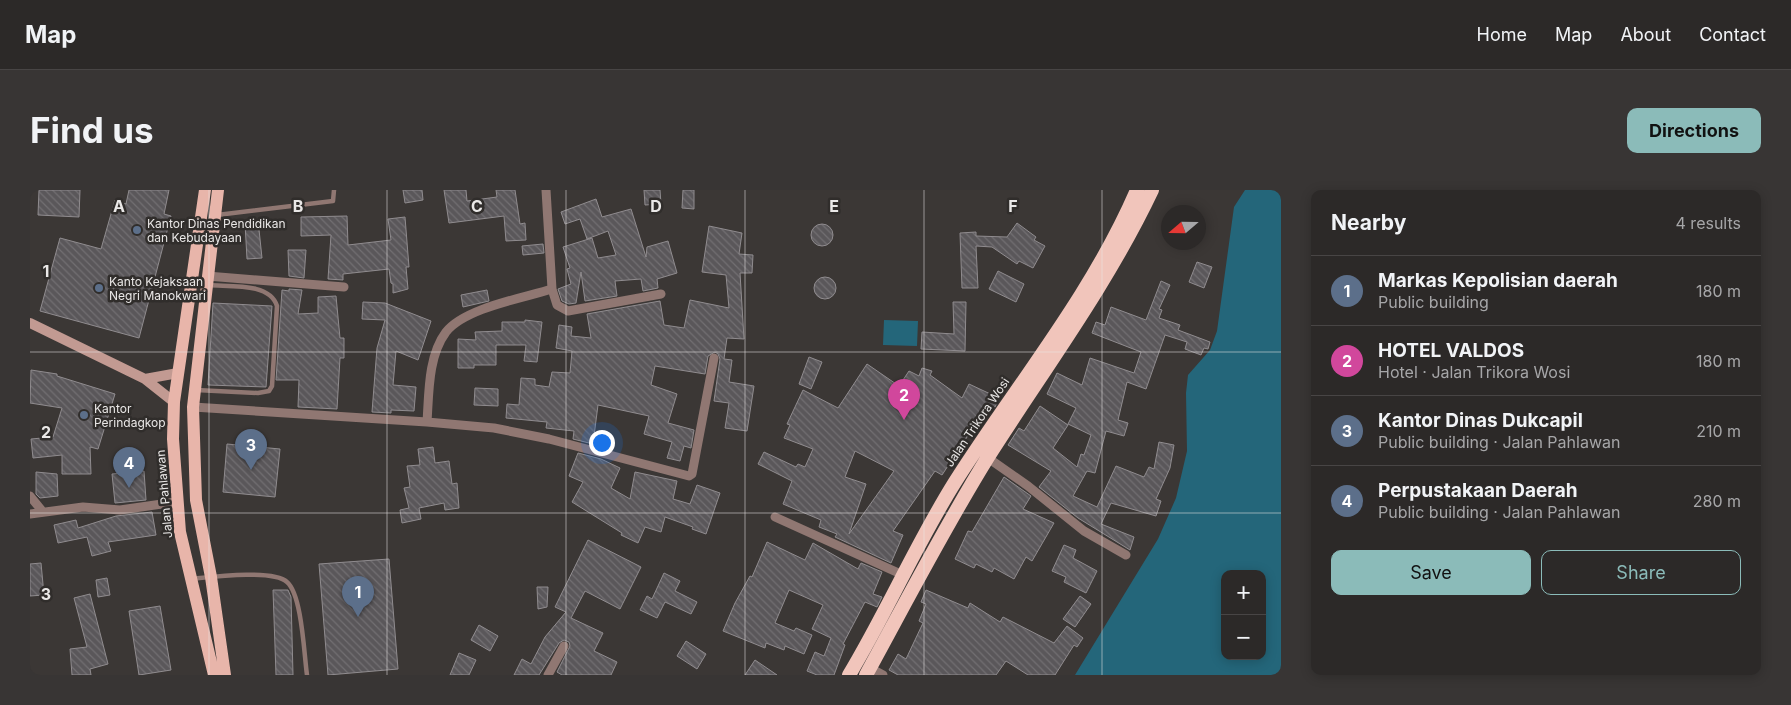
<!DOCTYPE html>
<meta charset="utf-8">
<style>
:root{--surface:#2c2928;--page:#383534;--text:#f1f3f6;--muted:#a6a6a8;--line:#484545;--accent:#8bbbb9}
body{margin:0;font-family:Inter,sans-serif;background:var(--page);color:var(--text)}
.controls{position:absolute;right:15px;bottom:15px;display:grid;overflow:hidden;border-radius:10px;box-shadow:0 2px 12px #0003}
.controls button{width:45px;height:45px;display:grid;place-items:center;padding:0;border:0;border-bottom:1px solid var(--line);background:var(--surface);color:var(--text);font:25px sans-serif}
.compass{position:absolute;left:1131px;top:15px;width:45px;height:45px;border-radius:50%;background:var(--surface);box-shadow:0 2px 12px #0003;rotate:250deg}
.you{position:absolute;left:571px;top:252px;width:18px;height:18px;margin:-12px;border:4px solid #fff;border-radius:50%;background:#1a73e8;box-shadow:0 0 0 8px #1a73e833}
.badge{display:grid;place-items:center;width:32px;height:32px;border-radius:50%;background:var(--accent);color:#fff;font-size:16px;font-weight:700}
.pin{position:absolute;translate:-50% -41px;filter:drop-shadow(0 1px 2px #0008)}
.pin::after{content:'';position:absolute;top:26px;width:18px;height:15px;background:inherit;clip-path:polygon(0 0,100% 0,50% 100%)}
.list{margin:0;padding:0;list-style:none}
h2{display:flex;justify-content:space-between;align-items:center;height:65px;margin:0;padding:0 20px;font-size:21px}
h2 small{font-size:16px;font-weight:400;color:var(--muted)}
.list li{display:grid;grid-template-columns:32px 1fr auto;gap:15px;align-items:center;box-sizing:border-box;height:70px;padding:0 20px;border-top:1px solid var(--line)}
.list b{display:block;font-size:19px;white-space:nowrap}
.list p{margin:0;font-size:16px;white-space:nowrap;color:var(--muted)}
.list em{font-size:16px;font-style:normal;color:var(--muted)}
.actions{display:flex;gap:10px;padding:15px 20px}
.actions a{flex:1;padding:11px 0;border:1px solid var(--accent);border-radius:10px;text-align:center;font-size:18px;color:var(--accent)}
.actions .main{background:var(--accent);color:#111}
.map{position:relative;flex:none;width:1251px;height:485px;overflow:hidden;border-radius:10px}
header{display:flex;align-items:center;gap:30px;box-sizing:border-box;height:70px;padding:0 25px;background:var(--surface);border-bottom:1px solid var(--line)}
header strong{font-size:24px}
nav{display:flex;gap:28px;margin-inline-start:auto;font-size:18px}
.intro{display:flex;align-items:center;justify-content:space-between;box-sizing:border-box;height:120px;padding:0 30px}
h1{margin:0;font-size:35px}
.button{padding:12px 22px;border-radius:10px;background:var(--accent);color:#111;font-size:18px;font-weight:700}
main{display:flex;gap:30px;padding:0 30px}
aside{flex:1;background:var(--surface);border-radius:10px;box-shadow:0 2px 12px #0003}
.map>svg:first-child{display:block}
.water{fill:#24667a;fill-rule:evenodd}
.building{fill:url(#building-back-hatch);stroke:#908c8f;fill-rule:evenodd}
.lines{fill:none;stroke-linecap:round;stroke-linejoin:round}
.service{stroke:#907772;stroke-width:4.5}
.minor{stroke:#907772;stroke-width:9}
.secondary{stroke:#c29a92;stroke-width:10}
.primary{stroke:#e8b5aa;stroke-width:12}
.trunk{stroke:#f1c5bb;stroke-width:14}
.grid{fill:none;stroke:#eae8e7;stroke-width:1;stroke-opacity:0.55}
.service-dot{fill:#5c6f8a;stroke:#302d2b;stroke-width:2}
.labels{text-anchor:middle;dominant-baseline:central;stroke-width:5;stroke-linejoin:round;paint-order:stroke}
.poi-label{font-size:12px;fill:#eae8e7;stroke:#302d2b;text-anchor:start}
.street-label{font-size:12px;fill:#eae8e7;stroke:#302d2b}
.grid-label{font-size:16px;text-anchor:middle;font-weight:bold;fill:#eae8e7;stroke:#302d2b;stroke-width:5;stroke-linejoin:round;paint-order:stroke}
</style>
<header>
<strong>Map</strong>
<nav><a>Home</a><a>Map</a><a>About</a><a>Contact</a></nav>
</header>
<div class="intro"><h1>Find us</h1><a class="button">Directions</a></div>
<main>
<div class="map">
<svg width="1251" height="485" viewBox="0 0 1251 485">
<defs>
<pattern id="building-back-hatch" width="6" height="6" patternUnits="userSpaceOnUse" patternTransform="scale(1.25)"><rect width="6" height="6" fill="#5a575a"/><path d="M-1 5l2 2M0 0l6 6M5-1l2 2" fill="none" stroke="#726f72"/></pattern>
</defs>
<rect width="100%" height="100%" fill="#3b3735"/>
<path class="water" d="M1215 0H1251V485H1045L1128 349 1146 308 1157 261 1156 203 1158 185 1180 160 1187 141 1204 17ZM1195 384H1232V466H1195Z
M854 130 888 131 887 156 853 155Z"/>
<path class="building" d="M9 0H50L49 27 8 25Z
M99 0H139L134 24 141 26 109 148 10 121 30 48 71 59 85 10 96 14Z
M373 0H392L393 10 375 13Z
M414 0H436L437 11 467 7 466 0H485L490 34 495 33 496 50 476 51 474 26 419 33Z
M614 0H630L631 14 615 15Z
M653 0H664V19L652 18Z
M566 9 572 27 601 19 616 67 617 57 638 51 647 83 627 89 628 98 613 101 611 89 585 91 587 106 555 111 551 82 546 113 539 114 532 111 528 99 541 94 537 79 540 78 533 57 562 48 568 68 586 65 578 41 557 49 550 29 535 34 531 22Z
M317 26 318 55 361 50 358 29 375 27 379 77H376L378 99 363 103V94L361 93 359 79 313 84V90L298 89 301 45 271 46V27Z
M228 30 232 68 217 69 215 33Z
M987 33 1006 47 1004 50 1015 56 1003 78 989 71 987 74 962 57 946 56 948 98H932L930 43 946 42V46L977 47Z
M781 45a11 11 0 1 1 22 0a11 11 0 1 1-22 0Z
M679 36 712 43 709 64 723 65 722 83H710L714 149 697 148 694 169 702 170 699 192 724 196 717 241 695 238 699 213 684 211 690 169 688 164 685 162 678 166 675 184 625 176 621 195 647 204 638 233 664 240 661 258 654 256 650 271 637 268 642 252 614 244 619 226 568 215 563 254 543 249 544 241 516 238 517 232 476 228 477 214 489 215 491 188 505 189V195L519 197 522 182 540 183 542 161 526 158 529 135 542 137 541 146 561 148 557 124 630 111 634 135 654 138 660 110 699 118 696 85 672 82Z
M513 54 514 63 493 65 492 56Z
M258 60H276L274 88 259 86Z
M1167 72 1182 77 1174 98 1159 92Z
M968 81 994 94 986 112 959 99Z
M784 98a11 11 0 1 1 22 0a11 11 0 1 1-22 0Z
M1131 91 1140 95 1129 119 1132 120 1129 128 1150 135 1148 140 1180 152 1178 159 1174 158 1171 165 1155 159 1157 152 1135 145 1116 199 1097 192 1088 230 1098 233 1094 246 1076 241 1065 283 1057 281 1043 306 1067 317 1086 276 1114 287 1119 277 1124 279 1129 252 1144 255 1140 278 1126 309 1131 311 1126 326 1081 313 1071 334 1104 347 1100 360 1048 328 1009 297 1021 281 978 255 989 238 994 241 1010 216 1038 235 1023 258 1047 277 1051 264 1054 265 1061 245 1038 234 1046 218 1017 204 1027 183 1052 195 1060 168 1104 183 1111 162 1062 143 1066 132 1075 135 1081 117 1116 130Z
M259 99 272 100 268 124 288 123V107L306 106 310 148H314V168H310L307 219 268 217 269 190H246L252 100 259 101Z
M457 100 459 111 433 117 431 105Z
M333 112 355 113 401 131 388 170 366 161 363 195 386 197 384 221 361 220V223L342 222 347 158 355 130 332 129Z
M923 112H936L935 161 891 159 892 142 924 144Z
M183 113 242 116 236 197 178 195Z
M495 130 512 132 507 172 494 171 496 155H466V175H444V178H428V149L446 150 445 142 472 141V132H495Z
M779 167 792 172 781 199 769 194Z
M837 174 869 196 879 181 889 186 892 178 902 181 900 185 932 208 939 194 969 208 965 217 956 213 937 242 939 244 912 285 905 281 863 341 873 345 861 373 805 347 807 344 789 337 791 330 753 314 762 291 728 274 734 262 766 277 768 274 775 277 783 259 754 248 760 235 757 234 773 200 808 218ZM825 261 864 281 819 344 836 294 815 287Z
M1 180 27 184V186L85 204 68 259 60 257 61 284H32V265L3 268 1 249 23 247 32 218 0 213Z
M445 198 468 199V216L444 215Z
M197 254 250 259 245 307 193 302Z
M403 257 405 273 419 271 422 294 427 293 429 318 415 320 414 313 389 318 391 329 372 333 370 320 379 318 374 298 380 297 377 276 390 275 388 259Z
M548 263 571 269 590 278 581 298 600 309 605 282 647 291 643 309 660 314 667 295 690 303 676 344 662 339 663 337 635 327 631 342 615 337 608 353 591 345 592 343 542 312 553 292 539 286Z
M114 281 116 310 85 313 82 284Z
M6 282 27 284 28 306 10 308 6 304Z
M974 287 1001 306 993 319 1024 333 1002 371 996 367 984 389 964 378 962 382 946 374 944 378 925 369 938 341 942 342Z
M122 322 126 345 78 352 81 361 62 366 57 347 28 353 24 335 46 330 48 338 86 326Z
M558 350 611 377 590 419 555 401 541 428 573 443 564 461 587 472 581 485H532L527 482 540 456 539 452 534 450 529 453 509 485H484L492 469 501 474 515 447 536 422 525 417Z
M737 352 775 370 783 353 828 379 831 373 852 382 843 404 852 407 847 417 835 412 813 454 815 455 804 485H787L777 481 785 462 794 466 801 448 782 439 793 415 759 400 745 433 764 441 766 438 782 445 774 464 755 456 754 460 736 453 735 458 693 441 705 413 720 386 722 387Z
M1034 355 1046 360 1043 368 1067 381 1056 403 1034 392 1036 387 1022 381Z
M359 369 368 479 298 485 289 374Z
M11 373 14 405 0 406V374Z
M634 383 650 391 645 401 667 412 661 424 635 412 627 428 610 420 617 406 622 409Z
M77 388 80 405 68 407 66 390Z
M507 397H518L517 417 508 419Z
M243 400H258L261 407 263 485H246Z
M896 400 938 418 940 413 970 432 973 427 1024 453 1037 436 1053 448 1047 457 1044 455 1025 485H998L976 471 966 485H868L859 480 868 464 876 469 893 433 889 431 896 414 891 412Z
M60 404 78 474 60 479 61 485H42L40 459 57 457 44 408Z
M1050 406 1061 414 1045 437 1033 429Z
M130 416 141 480 109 485 99 421Z
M449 435 468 446 460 461 441 450Z
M656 451 676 464 667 479 647 466Z
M429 463 446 470 439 485H420Z
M725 470 747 485H715Z"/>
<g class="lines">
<path class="service" d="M187 25 303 11 304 0
M166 200 228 203 239 201 242 196 247 116C240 92 199 97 178 95
M161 389C181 387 243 379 257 392 272 405 274 464 277 485"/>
<path class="minor" d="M177 86 314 97
M522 99 527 115 538 121 631 104
M163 217 397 232C399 203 398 166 416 142 435 118 493 108 522 99L516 0
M397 232 464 238 519 249 659 286 662 284 684 168
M958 268 998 296 1054 341 1096 365
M0 306 13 322
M0 324 53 317 90 320 146 312
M745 327 873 385
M840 478 853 485
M518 485 534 456"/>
<path class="secondary" d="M0 133 115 189 144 212
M115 189 148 183"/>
<path class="primary" d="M175 0 144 212 143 249 150 342 184 485
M188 0 163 217 166 310 181 387 195 485"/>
<path class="trunk" d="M819 485C857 422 886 354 925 292 986 196 1062 105 1107 0
M836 485C876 412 914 338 958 267 1014 179 1077 95 1122 0"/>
</g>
<path class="grid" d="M179 0V485M357 0V485M536 0V485M715 0V485M894 0V485M1072 0V485M0 162H1251M0 323H1251"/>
<g class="service-dot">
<circle cx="107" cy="40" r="5"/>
<circle cx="69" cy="98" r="5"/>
<circle cx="54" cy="225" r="5"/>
</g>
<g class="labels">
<g class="poi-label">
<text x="117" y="33">Kantor Dinas Pendidikan<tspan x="117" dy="14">dan Kebudayaan</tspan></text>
<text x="79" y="91">Kanto Kejaksaan<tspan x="79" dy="14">Negri Manokwari</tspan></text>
<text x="64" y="218">Kantor<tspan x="64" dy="14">Perindagkop</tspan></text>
</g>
<g class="street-label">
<text transform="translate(947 232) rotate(-56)">Jalan Trikora Wosi</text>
<text transform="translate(134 304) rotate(-95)">Jalan Pahlawan</text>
</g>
</g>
<g class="grid-label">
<text x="89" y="22">A</text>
<text x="268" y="22">B</text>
<text x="447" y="22">C</text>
<text x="626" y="22">D</text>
<text x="804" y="22">E</text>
<text x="983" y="22">F</text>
<text x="16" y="87">1</text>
<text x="16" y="248">2</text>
<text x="16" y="410">3</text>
</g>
</svg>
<div class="controls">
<button>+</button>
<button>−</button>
</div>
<svg class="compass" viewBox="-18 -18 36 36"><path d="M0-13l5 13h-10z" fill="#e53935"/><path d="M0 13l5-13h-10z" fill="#a6a6a8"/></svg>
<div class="you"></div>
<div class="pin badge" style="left:328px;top:427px;background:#5c6f8a">1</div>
<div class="pin badge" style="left:874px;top:230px;background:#d1479c">2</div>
<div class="pin badge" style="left:221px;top:280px;background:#5c6f8a">3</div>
<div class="pin badge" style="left:99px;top:298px;background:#5c6f8a">4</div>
</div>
<aside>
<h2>Nearby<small>4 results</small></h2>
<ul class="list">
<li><span class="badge" style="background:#5c6f8a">1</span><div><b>Markas Kepolisian daerah</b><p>Public building</p></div><em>180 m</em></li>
<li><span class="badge" style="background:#d1479c">2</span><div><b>HOTEL VALDOS</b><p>Hotel · Jalan Trikora Wosi</p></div><em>180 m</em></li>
<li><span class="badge" style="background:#5c6f8a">3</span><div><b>Kantor Dinas Dukcapil</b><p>Public building · Jalan Pahlawan</p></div><em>210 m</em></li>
<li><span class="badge" style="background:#5c6f8a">4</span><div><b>Perpustakaan Daerah</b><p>Public building · Jalan Pahlawan</p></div><em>280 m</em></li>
</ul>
<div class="actions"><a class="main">Save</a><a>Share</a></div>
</aside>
</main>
